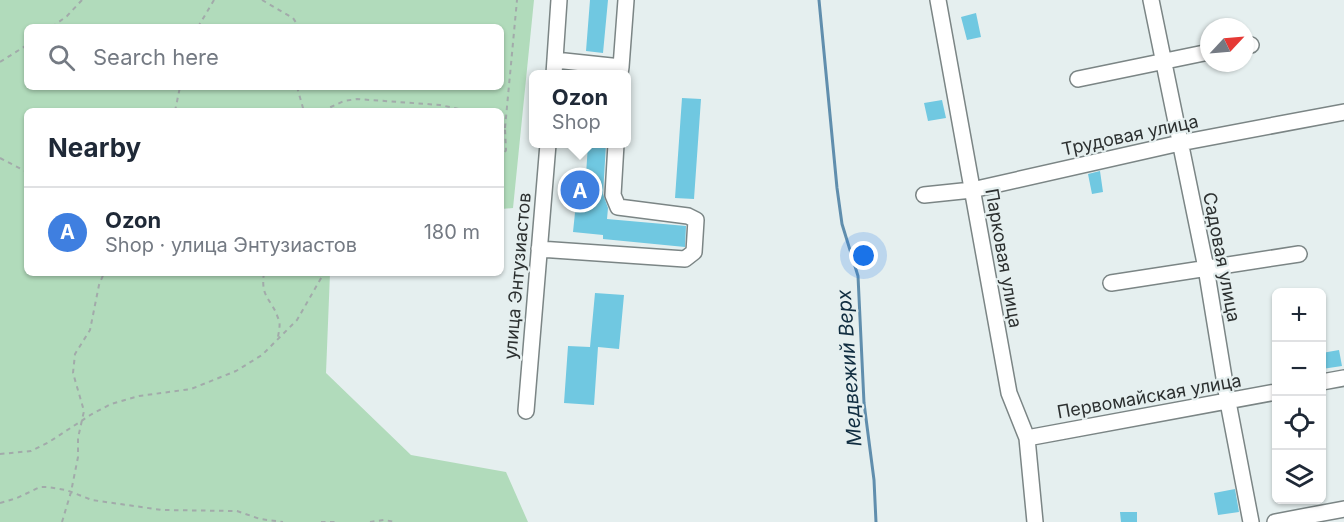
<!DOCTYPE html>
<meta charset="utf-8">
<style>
:root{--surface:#fff;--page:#f6f6f7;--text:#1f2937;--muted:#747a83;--line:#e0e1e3;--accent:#db2777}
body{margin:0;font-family:Inter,sans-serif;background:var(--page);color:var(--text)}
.controls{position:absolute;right:18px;bottom:18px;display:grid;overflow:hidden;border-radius:9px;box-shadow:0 2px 4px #0004}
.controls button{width:54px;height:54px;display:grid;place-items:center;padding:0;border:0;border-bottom:2px solid var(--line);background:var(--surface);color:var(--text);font:30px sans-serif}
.compass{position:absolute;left:1200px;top:18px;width:54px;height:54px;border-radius:50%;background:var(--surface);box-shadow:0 2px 4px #0004;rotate:64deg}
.you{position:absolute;left:864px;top:256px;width:21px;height:21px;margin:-15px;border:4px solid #fff;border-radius:50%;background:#1a73e8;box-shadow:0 0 0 9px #1a73e833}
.badge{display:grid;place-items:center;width:39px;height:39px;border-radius:50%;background:var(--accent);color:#fff;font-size:20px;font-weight:700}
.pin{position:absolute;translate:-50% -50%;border:3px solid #fff;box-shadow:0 2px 6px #0006}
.popup{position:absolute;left:529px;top:70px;width:102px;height:78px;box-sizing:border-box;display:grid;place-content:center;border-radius:9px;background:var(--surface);filter:drop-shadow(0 2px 4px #0005);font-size:20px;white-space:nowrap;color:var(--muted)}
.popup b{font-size:22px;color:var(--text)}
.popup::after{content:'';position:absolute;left:50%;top:100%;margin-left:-12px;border:12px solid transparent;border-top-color:var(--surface)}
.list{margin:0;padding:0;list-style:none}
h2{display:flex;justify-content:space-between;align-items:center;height:78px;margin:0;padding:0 24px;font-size:26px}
h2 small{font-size:20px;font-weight:400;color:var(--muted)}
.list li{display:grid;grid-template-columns:39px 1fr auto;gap:18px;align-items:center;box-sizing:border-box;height:90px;padding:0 24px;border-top:2px solid var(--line)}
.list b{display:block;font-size:22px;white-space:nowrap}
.list p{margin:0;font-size:20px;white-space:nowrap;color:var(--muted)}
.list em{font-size:20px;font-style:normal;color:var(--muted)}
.icon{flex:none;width:33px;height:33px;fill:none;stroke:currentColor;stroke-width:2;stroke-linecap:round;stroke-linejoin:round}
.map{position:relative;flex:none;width:1344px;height:522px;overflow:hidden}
.search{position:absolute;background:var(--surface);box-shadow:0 2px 4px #0004;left:24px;top:24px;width:480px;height:66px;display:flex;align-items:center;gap:15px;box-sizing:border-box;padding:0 21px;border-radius:9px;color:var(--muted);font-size:22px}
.panel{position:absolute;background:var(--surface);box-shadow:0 2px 4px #0004;left:24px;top:108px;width:480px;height:168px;border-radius:9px}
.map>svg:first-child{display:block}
.green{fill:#b1dbbb;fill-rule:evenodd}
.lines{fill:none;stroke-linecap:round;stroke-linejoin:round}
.stream{stroke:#608ead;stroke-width:3}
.building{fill:#70c8e1}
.minor-casing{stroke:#7b8585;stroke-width:18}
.path{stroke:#a2aaaa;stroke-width:2;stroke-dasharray:4.5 4.5;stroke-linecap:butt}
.minor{stroke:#fff;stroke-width:15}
.labels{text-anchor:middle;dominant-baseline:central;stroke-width:4.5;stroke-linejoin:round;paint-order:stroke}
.street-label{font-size:18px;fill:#2c3030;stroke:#e5efef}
.water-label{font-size:20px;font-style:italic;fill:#102d40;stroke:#e5efef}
</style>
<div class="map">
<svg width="1344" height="522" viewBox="0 0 1344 522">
<rect width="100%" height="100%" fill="#e5efef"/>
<path class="green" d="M0 0H534L513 208 501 209V111H27V273H330L326 373 411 455 506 472 528 522H0ZM27 27H501V87H27Z"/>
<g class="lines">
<path class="stream" d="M819 0 837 188 842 224 858 276 864 403 874 480 876 522"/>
</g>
<path class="building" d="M590 0H608L603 53 586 51Z
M976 13 981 37 967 40 961 17Z
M682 98 701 99 694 199 675 198Z
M942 100 946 118 928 121 924 103Z
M588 144H606L603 194 608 208 607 219 686 226 685 247 603 239V235L573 232 579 174 586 175Z
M1100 171 1103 192 1092 194 1088 174Z
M595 293 624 295 619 349 598 347 594 405 564 403 568 346 590 347Z
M1339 350 1342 366 1322 369V353Z
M1235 489 1239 512 1218 515 1214 493Z
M1120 512H1137V522H1121Z"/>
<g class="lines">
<defs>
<path id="minor" d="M938 0 1009 393 1027 438 1035 522
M1151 0 1206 268 1228 402 1251 522
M1245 46 1251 45
M555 60 621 67 620 74
M621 67 626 0
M554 74 559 0
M1078 79 1209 52
M924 195 972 190 1180 143 1344 112
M539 249 685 259 694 252 696 220 688 216 618 207 613 195 616 144
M1111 283 1299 254
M1322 382 1344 378
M526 411 548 144
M1027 438 1276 392
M1275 522 1344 509"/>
</defs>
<use href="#minor" class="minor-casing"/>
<path class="path" d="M262 0 293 18 299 27
M52 27 67 16 82 0
M198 27 214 0
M0 62 27 45
M297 87 303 108 302 111
M175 111 180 87
M322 111 344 101 357 99 440 105 468 111
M505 128 517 0
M0 158 27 172
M501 160 506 150 505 129
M264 273C260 298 272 299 278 318 281 324 279 330 278 337
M0 454 31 451 49 442 92 414 111 404 139 396 191 389 236 371 262 355 297 320 324 273
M0 503 17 498 40 487H48L66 490 92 500 162 510 237 511 260 519 283 522
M62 522 71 492 78 457V438L84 411 73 373 75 354 90 330 99 285 104 273
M321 522H335
M370 522 384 520 396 522"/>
<use href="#minor" class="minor"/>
</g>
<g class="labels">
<g class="street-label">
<text transform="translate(1130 135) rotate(-12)">Трудовая улица</text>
<text transform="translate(1222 257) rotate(79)">Садовая улица</text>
<text transform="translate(1004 258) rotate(80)">Парковая улица</text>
<text transform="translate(517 276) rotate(-85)">улица Энтузиастов</text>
<text transform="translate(1149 396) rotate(-10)">Первомайская улица</text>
</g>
<g class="water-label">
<text transform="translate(849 368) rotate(-94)">Медвежий Верх</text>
</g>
</g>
</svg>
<div class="controls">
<button>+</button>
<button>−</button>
<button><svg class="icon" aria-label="locate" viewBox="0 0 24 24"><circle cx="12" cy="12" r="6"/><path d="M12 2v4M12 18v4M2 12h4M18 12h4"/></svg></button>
<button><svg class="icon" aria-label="layers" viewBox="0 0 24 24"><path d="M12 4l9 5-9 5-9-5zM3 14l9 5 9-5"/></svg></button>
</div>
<svg class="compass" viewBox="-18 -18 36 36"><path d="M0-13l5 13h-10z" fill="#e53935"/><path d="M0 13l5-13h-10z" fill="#747a83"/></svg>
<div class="you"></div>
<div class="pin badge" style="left:580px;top:190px;background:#3f7fe0">A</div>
<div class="popup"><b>Ozon</b>Shop</div>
<div class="search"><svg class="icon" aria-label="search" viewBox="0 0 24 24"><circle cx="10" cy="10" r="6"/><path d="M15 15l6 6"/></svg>Search here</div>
<section class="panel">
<h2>Nearby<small></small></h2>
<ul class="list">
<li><span class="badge" style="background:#3f7fe0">A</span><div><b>Ozon</b><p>Shop · улица Энтузиастов</p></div><em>180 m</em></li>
</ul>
</section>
</div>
